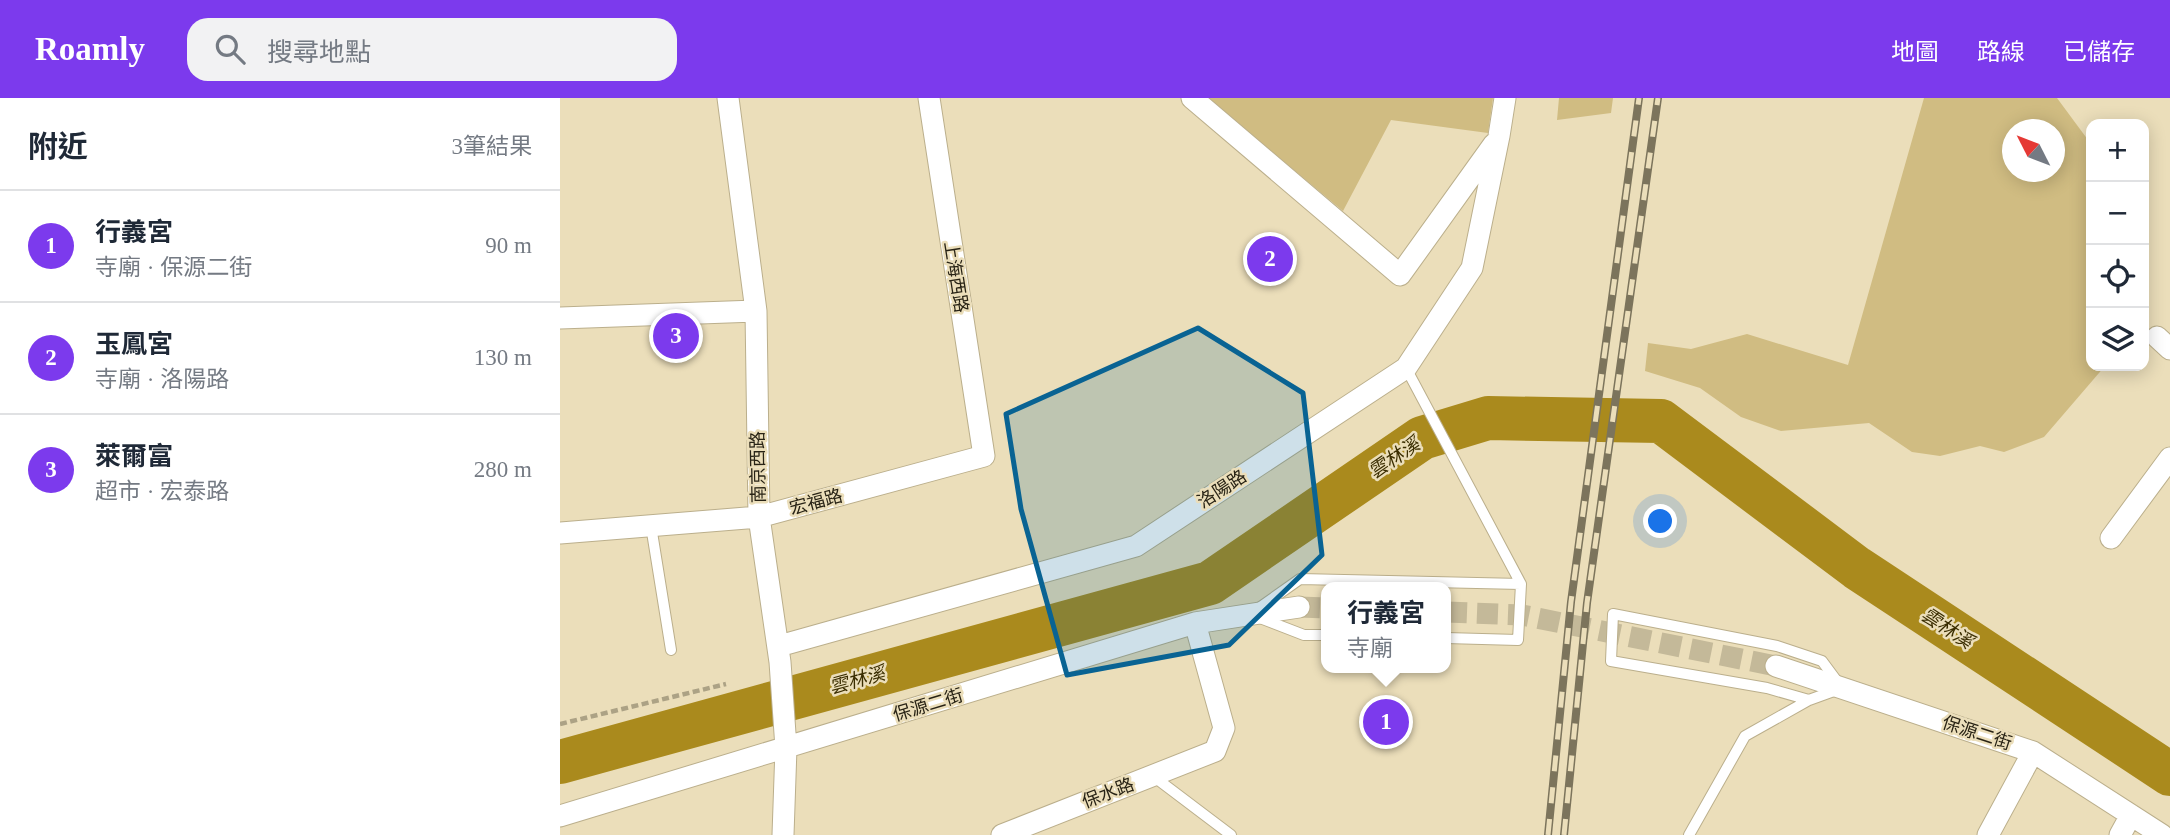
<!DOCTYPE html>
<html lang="zh-TW">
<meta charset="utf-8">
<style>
:root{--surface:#fff;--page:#f2f2f3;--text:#1f2937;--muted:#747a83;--line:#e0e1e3;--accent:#7c3aed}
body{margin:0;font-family:"Times New Roman","Noto Sans TC",serif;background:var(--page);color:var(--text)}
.controls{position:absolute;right:21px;top:21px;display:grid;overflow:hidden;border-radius:14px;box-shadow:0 4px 18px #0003}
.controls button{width:63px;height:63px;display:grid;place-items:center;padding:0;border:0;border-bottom:2px solid var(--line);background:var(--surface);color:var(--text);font:35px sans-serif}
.compass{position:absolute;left:1442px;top:21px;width:63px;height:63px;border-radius:50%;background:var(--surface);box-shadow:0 4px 18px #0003;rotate:312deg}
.you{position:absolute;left:1101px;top:424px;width:24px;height:24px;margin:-18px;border:5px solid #fff;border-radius:50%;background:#1a73e8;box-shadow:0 0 0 10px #1a73e833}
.badge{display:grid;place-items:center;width:46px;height:46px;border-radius:50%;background:var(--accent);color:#fff;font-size:23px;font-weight:700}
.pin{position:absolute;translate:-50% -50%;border:4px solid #fff;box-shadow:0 2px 7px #0006}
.popup{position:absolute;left:761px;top:484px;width:130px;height:91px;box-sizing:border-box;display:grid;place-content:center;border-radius:14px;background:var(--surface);filter:drop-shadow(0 2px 5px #0005);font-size:23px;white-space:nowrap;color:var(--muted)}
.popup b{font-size:26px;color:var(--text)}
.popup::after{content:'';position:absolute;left:50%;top:100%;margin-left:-14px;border:14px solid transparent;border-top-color:var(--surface)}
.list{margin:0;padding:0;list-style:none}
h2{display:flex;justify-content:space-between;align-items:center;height:91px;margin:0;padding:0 28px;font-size:30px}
h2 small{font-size:23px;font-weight:400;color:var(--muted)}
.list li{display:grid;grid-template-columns:46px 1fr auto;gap:21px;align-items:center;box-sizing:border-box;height:112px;padding:0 28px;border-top:2px solid var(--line)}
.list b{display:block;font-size:26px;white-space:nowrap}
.list p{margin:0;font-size:23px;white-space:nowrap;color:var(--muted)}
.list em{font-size:23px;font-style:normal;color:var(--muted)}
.icon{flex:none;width:38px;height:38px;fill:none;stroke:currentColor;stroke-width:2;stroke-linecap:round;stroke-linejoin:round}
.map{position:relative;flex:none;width:1610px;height:737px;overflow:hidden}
header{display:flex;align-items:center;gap:42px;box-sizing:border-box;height:98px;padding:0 35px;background:var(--accent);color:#fff}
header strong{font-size:33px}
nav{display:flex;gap:38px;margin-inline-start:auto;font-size:24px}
.search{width:490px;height:63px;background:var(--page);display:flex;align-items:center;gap:18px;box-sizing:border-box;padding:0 24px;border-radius:21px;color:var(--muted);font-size:26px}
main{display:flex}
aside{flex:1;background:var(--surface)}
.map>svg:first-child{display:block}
.green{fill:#d0bc82;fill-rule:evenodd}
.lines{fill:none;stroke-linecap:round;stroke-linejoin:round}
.river{stroke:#aa8a1d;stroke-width:44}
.street-tunnel{stroke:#c4b999;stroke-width:21;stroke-dasharray:21 10;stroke-linecap:butt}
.lane-casing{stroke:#bbaf8c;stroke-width:12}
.street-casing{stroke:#bbaf8c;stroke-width:23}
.path{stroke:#aca285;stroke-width:4.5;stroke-dasharray:7 3.5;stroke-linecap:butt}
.lane{stroke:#fff;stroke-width:10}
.street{stroke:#fff;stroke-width:21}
.rail-casing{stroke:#7c745c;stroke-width:8}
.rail{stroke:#ebdeba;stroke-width:5;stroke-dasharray:16;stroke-linecap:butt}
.marked{fill:#096393;fill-opacity:0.2;stroke:#096393;stroke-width:5;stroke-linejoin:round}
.labels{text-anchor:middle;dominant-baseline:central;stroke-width:5;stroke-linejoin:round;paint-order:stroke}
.street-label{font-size:18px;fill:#282315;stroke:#ebdeba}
.water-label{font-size:19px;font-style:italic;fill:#3a2d01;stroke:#ebdeba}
</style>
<header>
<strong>Roamly</strong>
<div class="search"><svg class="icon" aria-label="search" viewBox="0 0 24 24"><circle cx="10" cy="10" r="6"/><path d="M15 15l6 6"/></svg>搜尋地點</div>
<nav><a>地圖</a><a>路線</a><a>已儲存</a></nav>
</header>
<main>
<aside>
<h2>附近<small>3筆結果</small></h2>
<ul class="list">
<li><span class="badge">1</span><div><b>行義宮</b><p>寺廟 · 保源二街</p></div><em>90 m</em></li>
<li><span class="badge">2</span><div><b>玉鳳宮</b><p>寺廟 · 洛陽路</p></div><em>130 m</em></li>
<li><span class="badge">3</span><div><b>萊爾富</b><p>超市 · 宏泰路</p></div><em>280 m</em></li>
</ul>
</aside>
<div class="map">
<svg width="1610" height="737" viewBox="0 0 1610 737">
<rect width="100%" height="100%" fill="#ebdeba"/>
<path class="green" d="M647 0H933L928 35 831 22 783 113Z
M999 0H1053L1051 15 997 22Z
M1364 0H1497L1531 46V268H1545L1484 339 1444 354 1420 348 1380 358 1352 354 1309 325 1221 333 1181 319 1140 290 1085 273 1088 245 1131 251 1187 236 1288 267ZM1452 32H1494V74H1452Z"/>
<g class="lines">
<path class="river" d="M0 664 650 485 862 340 928 320 1101 323 1297 470 1610 676"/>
<path class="street-tunnel" d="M739 509 766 510
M886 514 962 517 1216 568"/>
<defs>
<path id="lane" d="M846 270 961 486
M91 428 111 552
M699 510 740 481 961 486 958 542 886 540
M1053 516 1217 548 1262 563 1282 590 1249 602 1207 590 1051 563Z
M700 520 744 537H766
M593 678 671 737
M1129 737 1185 638 1249 602"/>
<path id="street" d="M168 0 196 213 199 419 220 564 226 650 223 737
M632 0 840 177 934 46
M0 220 196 213
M1597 239 1610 251
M0 435 199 419 424 358 369 0
M1551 440 1610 360
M219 548 576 448 846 270 912 170 939 38 945 0
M1216 568 1473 654 1602 737
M0 718 635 525 739 509
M442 737 655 653 664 630 635 525
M1428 737 1473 654
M1560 737 1571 717"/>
</defs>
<use href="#lane" class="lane-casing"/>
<use href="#street" class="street-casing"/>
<path class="path" d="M0 626 166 586"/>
<use href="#lane" class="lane"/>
<use href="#street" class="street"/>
<defs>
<path id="rail" d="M988 737 1011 504 1079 0
M1004 737 1027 505 1098 0"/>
</defs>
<use href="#rail" class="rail-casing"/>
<use href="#rail" class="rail"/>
</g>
<path class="marked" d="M638 230 743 295 762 457 669 547 507 577 461 411 446 316Z"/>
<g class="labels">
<g class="street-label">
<text transform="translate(396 179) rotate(81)">上海西路</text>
<text transform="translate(198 369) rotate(-91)">南京西路</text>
<text transform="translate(662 391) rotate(-33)">洛陽路</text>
<text transform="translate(256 404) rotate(-15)">宏福路</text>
<text transform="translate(368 607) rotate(-17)">保源二街</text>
<text transform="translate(1417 635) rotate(18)">保源二街</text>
<text transform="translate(548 695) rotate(-21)">保水路</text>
</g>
<g class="water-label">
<text transform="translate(834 360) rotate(-34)">雲林溪</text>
<text transform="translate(1387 530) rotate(33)">雲林溪</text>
<text transform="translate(297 582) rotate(-15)">雲林溪</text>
</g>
</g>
</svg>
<div class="controls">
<button>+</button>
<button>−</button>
<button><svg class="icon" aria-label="locate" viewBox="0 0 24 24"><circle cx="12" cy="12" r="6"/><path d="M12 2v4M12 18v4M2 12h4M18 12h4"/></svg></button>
<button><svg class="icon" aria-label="layers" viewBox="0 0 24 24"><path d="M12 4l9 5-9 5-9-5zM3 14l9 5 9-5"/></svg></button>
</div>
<svg class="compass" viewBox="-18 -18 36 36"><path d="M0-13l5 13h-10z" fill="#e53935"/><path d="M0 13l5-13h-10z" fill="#747a83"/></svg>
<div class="you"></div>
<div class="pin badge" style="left:826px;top:624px">1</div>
<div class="popup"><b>行義宮</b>寺廟</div>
<div class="pin badge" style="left:710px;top:161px">2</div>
<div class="pin badge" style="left:116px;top:238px">3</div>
</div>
</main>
